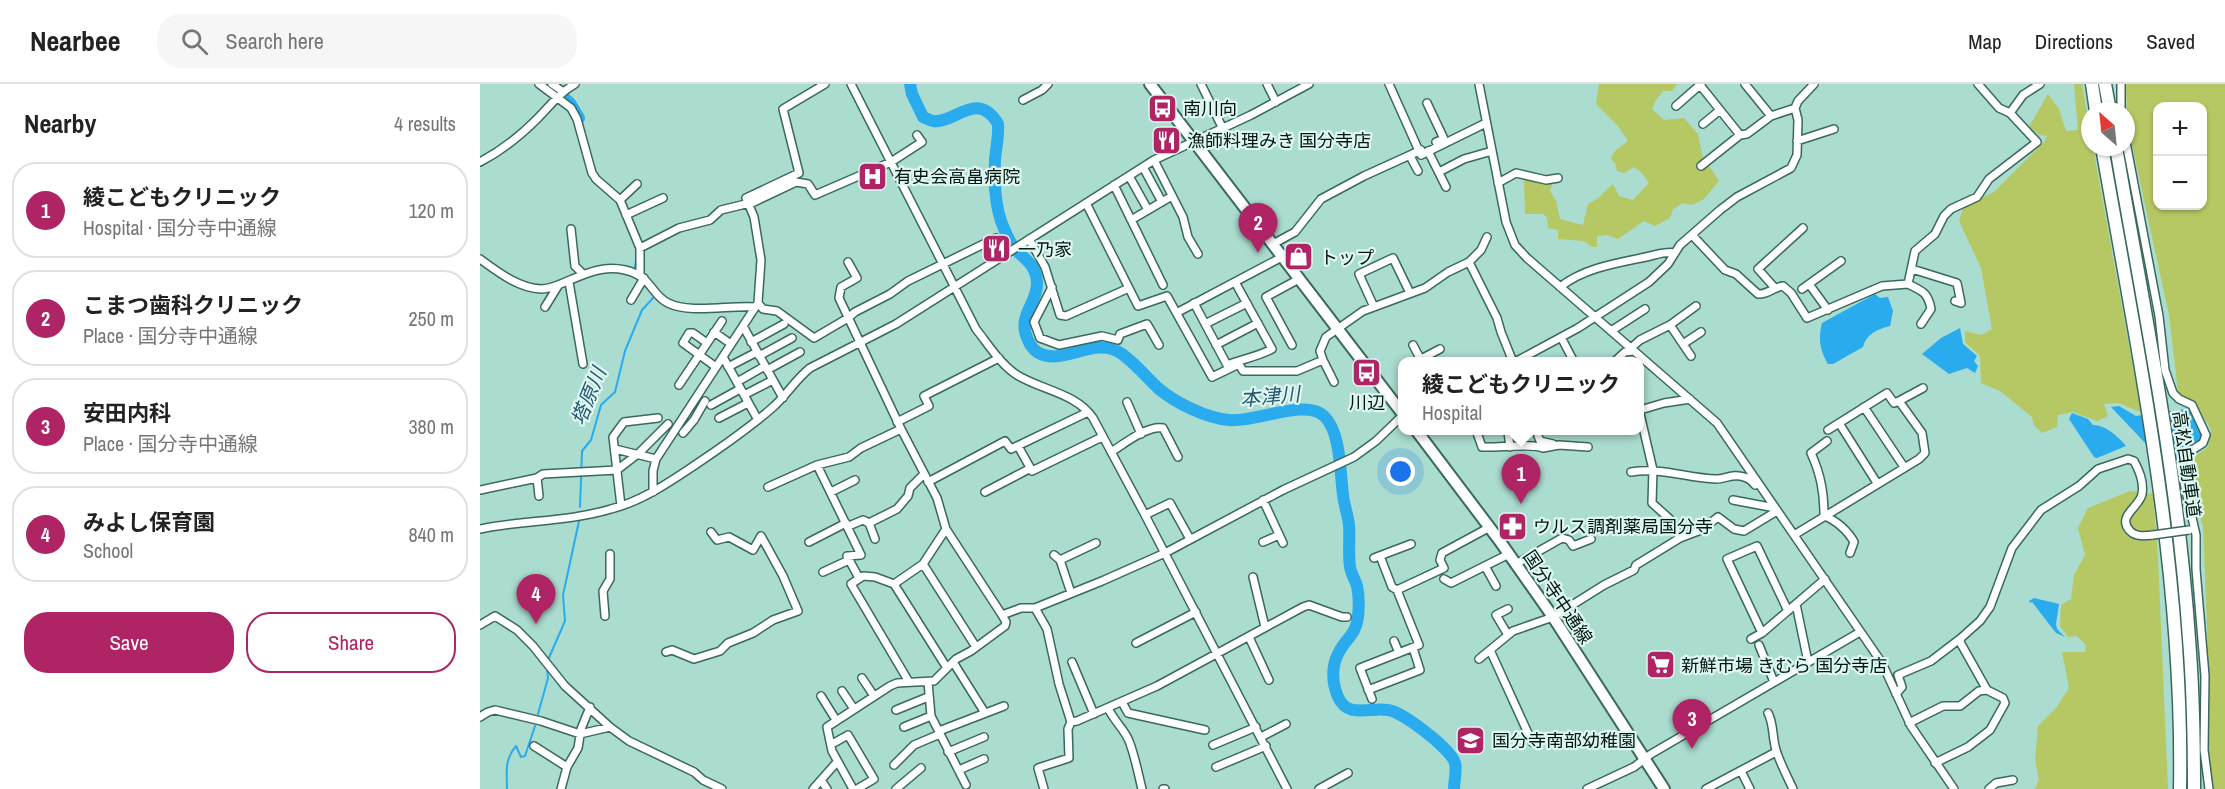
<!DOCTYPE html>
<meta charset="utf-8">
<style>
:root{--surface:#fff;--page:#f6f6f6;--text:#222;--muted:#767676;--line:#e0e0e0;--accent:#ae2465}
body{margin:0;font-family:"Archivo Narrow","Noto Sans JP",sans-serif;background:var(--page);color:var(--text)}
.controls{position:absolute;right:18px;top:18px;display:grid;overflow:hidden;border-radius:12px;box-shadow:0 2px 4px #0004}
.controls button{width:54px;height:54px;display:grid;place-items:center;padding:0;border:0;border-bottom:2px solid var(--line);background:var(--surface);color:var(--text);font:30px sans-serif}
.compass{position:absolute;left:1601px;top:18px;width:54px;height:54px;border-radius:50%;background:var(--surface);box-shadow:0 2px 4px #0004;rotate:333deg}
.you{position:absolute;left:921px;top:388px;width:21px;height:21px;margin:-15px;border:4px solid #fff;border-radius:50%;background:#1a73e8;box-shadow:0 0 0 9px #1a73e833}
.badge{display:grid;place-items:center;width:39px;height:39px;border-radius:50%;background:var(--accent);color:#fff;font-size:20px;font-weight:700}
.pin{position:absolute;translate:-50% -50px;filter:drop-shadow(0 2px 3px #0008)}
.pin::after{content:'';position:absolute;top:32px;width:21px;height:18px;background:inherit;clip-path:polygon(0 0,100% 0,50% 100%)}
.popup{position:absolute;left:918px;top:273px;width:246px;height:78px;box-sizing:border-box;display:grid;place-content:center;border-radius:12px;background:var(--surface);filter:drop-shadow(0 2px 4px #0005);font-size:20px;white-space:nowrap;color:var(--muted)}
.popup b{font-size:22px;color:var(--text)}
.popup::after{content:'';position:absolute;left:50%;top:100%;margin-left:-12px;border:12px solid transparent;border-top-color:var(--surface)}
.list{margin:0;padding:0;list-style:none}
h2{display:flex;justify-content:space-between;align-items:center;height:78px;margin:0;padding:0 24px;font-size:26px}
h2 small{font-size:20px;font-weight:400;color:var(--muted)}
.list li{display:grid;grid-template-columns:39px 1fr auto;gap:18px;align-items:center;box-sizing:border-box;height:96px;margin:0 12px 12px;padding:0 12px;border:2px solid var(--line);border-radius:24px}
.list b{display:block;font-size:22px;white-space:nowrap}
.list p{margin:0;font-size:20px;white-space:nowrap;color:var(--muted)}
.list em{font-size:20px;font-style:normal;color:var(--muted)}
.actions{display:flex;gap:12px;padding:18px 24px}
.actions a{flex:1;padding:14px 0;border:2px solid var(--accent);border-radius:24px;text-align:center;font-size:21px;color:var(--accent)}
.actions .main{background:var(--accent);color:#fff}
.icon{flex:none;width:33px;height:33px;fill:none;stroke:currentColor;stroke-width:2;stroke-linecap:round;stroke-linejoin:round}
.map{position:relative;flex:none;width:1745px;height:705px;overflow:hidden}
header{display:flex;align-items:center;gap:36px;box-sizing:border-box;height:84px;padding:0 30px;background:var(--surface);border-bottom:2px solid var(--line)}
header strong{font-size:28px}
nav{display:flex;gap:33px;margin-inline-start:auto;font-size:21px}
.search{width:420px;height:54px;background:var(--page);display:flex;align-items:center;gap:15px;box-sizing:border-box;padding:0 21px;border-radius:24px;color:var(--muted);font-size:22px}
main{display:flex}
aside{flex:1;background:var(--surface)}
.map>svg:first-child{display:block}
.green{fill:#b6c864;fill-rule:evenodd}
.water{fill:#29abee}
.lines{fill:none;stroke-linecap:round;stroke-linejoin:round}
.stream{stroke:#29abee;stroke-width:2}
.river{stroke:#29abee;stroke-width:12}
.street-casing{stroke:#3a685e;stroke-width:10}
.primary-casing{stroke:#3a685e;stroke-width:14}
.highway-casing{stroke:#3a685e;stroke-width:15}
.street{stroke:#fff;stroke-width:7}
.primary{stroke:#fff;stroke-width:10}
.highway{stroke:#fff;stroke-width:12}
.street-bridge-casing{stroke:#3a685e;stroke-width:10;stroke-linecap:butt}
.street-bridge{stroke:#fff;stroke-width:7}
.labels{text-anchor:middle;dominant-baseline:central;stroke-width:4.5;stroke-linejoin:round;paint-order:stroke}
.poi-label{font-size:18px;fill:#031611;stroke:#def7f0;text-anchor:start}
.street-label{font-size:18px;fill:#031611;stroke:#def7f0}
.water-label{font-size:20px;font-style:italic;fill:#275773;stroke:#def7f0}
</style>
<header>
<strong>Nearbee</strong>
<div class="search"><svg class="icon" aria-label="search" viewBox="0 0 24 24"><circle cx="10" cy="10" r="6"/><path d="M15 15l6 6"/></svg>Search here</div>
<nav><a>Map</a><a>Directions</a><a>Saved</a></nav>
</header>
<main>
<aside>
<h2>Nearby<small>4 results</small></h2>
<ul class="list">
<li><span class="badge">1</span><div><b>綾こどもクリニック</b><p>Hospital · 国分寺中通線</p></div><em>120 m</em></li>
<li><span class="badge">2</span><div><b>こまつ歯科クリニック</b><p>Place · 国分寺中通線</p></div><em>250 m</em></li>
<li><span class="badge">3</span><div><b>安田内科</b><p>Place · 国分寺中通線</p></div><em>380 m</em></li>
<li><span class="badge">4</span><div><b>みよし保育園</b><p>School</p></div><em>840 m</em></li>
</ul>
<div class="actions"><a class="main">Save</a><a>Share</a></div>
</aside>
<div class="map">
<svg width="1745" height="705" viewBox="0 0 1745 705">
<rect width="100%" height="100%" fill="#aadccf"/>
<path class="green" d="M1119 0H1197L1192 7H1183L1176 16 1172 25 1184 36 1204 34 1218 50 1222 71 1239 97 1224 115 1212 121 1203 119 1193 125 1190 134 1175 142 1164 137 1138 155 1127 151 1117 152V163H1112L1104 157 1078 155V146L1068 144 1067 133 1063 130H1045L1044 96 1073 99 1070 107 1076 117 1080 135 1103 141 1108 120 1117 115 1133 100 1139 112 1153 116 1169 99 1162 89 1154 83 1144 89 1137 87 1136 81 1131 74 1135 67 1148 57 1138 42 1116 20Z
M1594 0H1602L1610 46V63H1613L1661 328 1638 319 1624 320 1628 332 1617 337 1593 328 1578 331 1577 343 1562 349 1554 341 1552 333 1520 307 1501 299 1500 272 1485 258V247L1501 251 1512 245 1501 184 1479 137 1484 122 1514 108 1564 58 1567 52 1560 51 1549 43 1568 10 1579 25 1586 47 1598 46Z
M1646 0H1745V705H1731L1727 667 1729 593 1723 442 1705 385 1717 371 1728 363 1731 346 1716 320 1698 308 1689 231 1647 38ZM1678 22H1722V122H1678Z
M1650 407 1673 410 1678 473 1688 705H1555L1559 695 1555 677 1558 642 1576 624 1589 604 1582 568H1605L1606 561 1597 552 1588 553 1580 542 1581 521 1591 515 1594 491 1605 471 1598 444 1608 424Z"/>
<path class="water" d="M1395 210 1400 214 1408 213 1413 227 1410 242C1398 245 1386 250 1383 263L1353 280H1348C1340 267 1338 254 1342 239Z
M1480 244 1483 260 1497 272 1494 277 1498 282 1495 289 1487 284 1469 290 1442 270 1461 254Z
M1639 322 1656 332 1690 327 1693 328 1708 324C1716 330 1724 346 1723 356L1695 377 1667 361 1631 323Z
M1592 329 1608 335 1613 341C1625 341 1638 352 1646 362L1617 374 1614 373 1589 335Z
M1554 514 1579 520 1576 540 1577 545 1585 553 1576 549 1552 518 1550 519 1549 517Z"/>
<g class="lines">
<path class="stream" d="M139 123 142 130
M155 161 157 168 155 184
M100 423 102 367 111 356 121 321 135 308 145 267 162 226 174 213 171 208
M68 576 85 537 83 511 99 437
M58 630 68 594 67 585
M27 705C27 689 24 676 36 662L41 673 45 672 55 642"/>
<path class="river" d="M430 0 432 10 443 33C446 34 449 36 453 37 475 40 497 5 518 40 519 52 516 63 515 76 514 95 515 119 521 137 525 147 530 161 538 168 548 177 556 183 557 198 558 220 536 231 548 256 550 261 553 265 557 268 584 284 613 250 642 270 656 280 666 293 679 305 696 319 726 334 749 336 774 339 826 314 844 332 861 348 860 389 863 411 864 421 868 431 869 441 870 455 868 469 870 483 871 490 875 495 877 502 879 511 879 523 878 533 876 551 866 554 859 568 851 582 852 599 858 613 868 635 889 623 908 626 923 628 971 665 975 679 977 687 974 697 974 705
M83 13 90 19 99 34"/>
<defs>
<path id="street" d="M59 0 91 24 97 35 112 89 116 95 140 116 160 164V192
M72 0 82 7
M371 0 496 245C508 260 520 280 537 291 561 306 596 309 613 334L665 431 807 705
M721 0 742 43
M787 0 796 18
M909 0 939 67 941 66
M999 0 1026 138 1035 161 1047 174 1237 339 1402 579 1431 642 1474 705
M1265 0 1291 32
M1498 0 1519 24 1530 29
M1220 1 1260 51
M543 16 562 6 568 0
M947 19 964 55 956 58
M1196 22 1221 0
M1641 27V0
M1223 40 1240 26
M1317 57 1354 45
M1646 58 1679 232 1685 286 1693 309 1699 315 1712 321 1726 351 1723 359 1706 370 1700 381 1716 451V485L1725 592 1724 666 1729 705
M948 67 966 103
M930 72 938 87
M674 76 703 133 708 153 718 170
M0 78C21 67 40 52 57 35 70 22 79 9 95 0
M1221 82 1260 51 1267 50 1291 32 1315 24
M663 83 682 118
M959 88 984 75 1012 67
M649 92 668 126
M1018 99 1036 89 1066 96 1078 94
M634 101 683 201
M140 116 157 100
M606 119 658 222 687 212 732 293 759 280 763 287H817L843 276 840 267 846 253 883 227 945 204 968 188 989 178 1017 234 1021 248 1033 278
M146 131 183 114
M651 136 692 112
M91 145 95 182 103 190
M1212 151 1245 186 1256 190 1278 210C1287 211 1294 203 1303 202L1311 209 1327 234 1402 202 1428 200 1435 167 1455 150 1464 132 1471 125 1497 113 1509 95 1557 58 1530 29 1543 11 1560 0
M549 155 565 183 580 231 586 232 649 204
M793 160 815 148 841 115 884 92 939 67 941 71 1006 39
M160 164 199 144 230 136 241 126 274 118 316 98 328 100 335 111 411 78 442 58 437 51
M0 175C18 188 38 204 61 205 69 205 76 202 83 199 105 190 121 181 145 186 172 192 171 211 188 219 210 230 250 221 275 223
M368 178 377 194 361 203 359 214 421 345 457 414 466 445 522 531
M989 178 1001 166 1007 153
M1432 185 1477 199 1481 219 1475 217
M89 198 103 280
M1329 200 1348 226
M1428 200C1443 207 1448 209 1451 225L1441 240
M572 203 554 238 560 254 579 261 622 252 638 256 640 250 667 240 679 261
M1080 203C1104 184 1137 179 1166 173 1176 171 1185 167 1195 169
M1294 203 1278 185 1323 144
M1322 205 1361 177
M151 216 164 194
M278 219 283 225 297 227 334 254 368 234 375 228 410 210 428 197 516 154
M714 219 747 281C762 275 777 273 792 265L755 198
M65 223 78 202
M894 223 879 190 913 174 930 209
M700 227 802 173
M725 240 767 219
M1190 241 1211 272
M263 242 303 314
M1131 247 1165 225
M234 248 251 260
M1081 253 1094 278
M271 258 304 240
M227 259 213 249H209L203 259 236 283
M1203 260 1221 248
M736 261 778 239
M812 261 786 213 819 195
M933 261 942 278
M1151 264 1160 256 1190 241 1216 222
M279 272 312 254
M243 273 278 336
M941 275 960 265
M843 276 854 298
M1035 278 1098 244 1169 198 1188 180 1200 161 1240 126 1257 113 1311 84 1317 71 1318 36 1315 24 1318 17 1334 0
M1134 278 1145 268 1154 267
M248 283 277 268
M287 286 320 268
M257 298 285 282
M199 301 242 237
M264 311 293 296
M1419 317 1443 304
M647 318 661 350
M231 321 260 305
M1384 323 1424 383
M1160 326 1184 319 1210 315
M239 334 268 319
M417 338 449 322 444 312 519 274
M1359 339 1397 399
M996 346 1002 363C1017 364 1053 359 1063 364L1079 361 1108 363
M1030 346 1028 348 1030 363
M203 349 214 336 225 317
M1058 352 1060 357 1073 360
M1347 357 1331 369C1341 391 1344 409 1344 432 1356 436 1368 447 1374 458L1370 469
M538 362 552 387 622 353
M135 365 176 375
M631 368C644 360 667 341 683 344L698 373
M337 381 381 471 367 472 379 494
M1151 388C1181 383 1207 394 1236 395 1246 395 1253 389 1264 393 1269 394 1272 397 1275 401
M448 398 525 357 531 365 608 328
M288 403 337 381 369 373 381 364 421 345
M0 406 57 394
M173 408V387L176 375 278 219 281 176 274 133 266 114 319 89 303 25 345 0
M351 408 375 396
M505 408 549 385
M59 412 57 394 63 390 137 386 159 369 188 340
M783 416 803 459
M1253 416 1295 424
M141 422 133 353 144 338 178 334
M665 431 690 419 710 455
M389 439 395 455
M371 441 383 436 389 439 417 425 428 412 430 404 443 391
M0 445C43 436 88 438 131 425 162 417 188 399 215 381 242 363 268 345 292 324 306 312 315 296 330 284L416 240 674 76 771 31 829 0
M1314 451 1439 375 1445 369 1442 349 1419 317 1414 319 1407 309 1348 346
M1200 454 1221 446 1238 433 1254 445 1264 447 1297 427
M329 458 366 439
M783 458 799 451
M574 471 580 476 591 509
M900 472 912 503 917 506
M894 474 931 460
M580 476 616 459
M443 480 496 563
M1036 480 1082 454 1089 456 1093 462 1111 455
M1005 482 1016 502
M343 488 369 476
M773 493 785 543
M964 495 971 499 1029 470
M414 500 443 480 466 445
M1316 520 1328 578
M555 524 567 545 579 600 591 638 597 637 677 602 823 523 829 521 862 533H867
M1028 525 1016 531 1028 551
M125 532 123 507 130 495V470
M0 541 15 532 37 546 53 562 85 602 130 643 149 657 214 688 223 696 242 705
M1282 549 1247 475 1277 462 1308 527
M769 553 789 596
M1271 555 1282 549 1345 495
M914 557 919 569
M656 559 716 528
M1279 561 1294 598
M1010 566 1052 658
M186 568 192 566 214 575 240 567 248 559 273 549 293 536 318 527 303 492 281 452 273 466 249 453 237 456 231 448
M999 575 1033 547 1073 533 1124 501 1154 486 1156 481 1200 454 1192 437 1172 419 1173 386 1160 330
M473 578 505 629
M592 578 614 630
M382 594 394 612
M429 598 371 500 383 492 395 493 414 500 467 584
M448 598 451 632 486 701
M888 606 940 586 933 564
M362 607 374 625
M1416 610 1422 603 1418 591 1451 577 1481 554
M341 612 356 636
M892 615 880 584 939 561 917 506 964 484 960 476 962 469 1010 443
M642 618 648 629 725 646
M628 624C634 637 645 646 649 657 655 672 658 689 662 705
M416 626 448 613
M1288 629C1294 640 1292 653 1296 666 1300 679 1307 692 1313 705
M0 633 8 628 15 626 61 637 100 650 130 643
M1429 639 1463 622H1480L1499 607 1507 606
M424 643 451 632
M459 647 524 622
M781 653 806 640
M352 660 368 651 394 695 377 705
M733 661 776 643
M54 662 87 683
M468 668 504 653
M1455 679 1488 663 1510 646 1525 619 1523 614 1507 606 1480 558 1481 554 1500 537 1510 523 1532 464 1561 426 1599 402 1618 385 1648 375 1654 377C1659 386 1664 399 1662 410 1660 423 1636 432 1650 447 1656 453 1665 452 1673 451
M414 681 434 661 460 650
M736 683 786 662
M479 686 504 675
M1261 687 1270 705
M341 696 347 705
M81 705 87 683 98 664 101 645 110 623
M333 705 357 678
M373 705 352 667 347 643 410 602 417 599 454 597 476 575 491 567 525 542 526 538 522 531 541 524H555L622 497 685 469 803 406 874 373 896 357 922 332
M416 705 441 684
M564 705 558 684 589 674 588 645 591 638
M683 705H685
M839 705 868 689
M1107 705 1154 683 1171 670 1380 548
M1226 705 1296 668
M1509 705 1516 699 1533 696"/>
<path id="primary" d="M670 0 922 329
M936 346 1019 456 1073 533 1184 705"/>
<path id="highway" d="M1612 0 1616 27
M1625 0 1630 27
M1622 63C1659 275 1704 489 1700 705
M1636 63C1664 226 1698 390 1709 555 1713 605 1714 655 1714 705"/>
</defs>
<use href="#street" class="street-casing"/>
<use href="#primary" class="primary-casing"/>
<use href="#highway" class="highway-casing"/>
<use href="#street" class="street"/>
<use href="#primary" class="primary"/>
<use href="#highway" class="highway"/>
<defs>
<path id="street-bridge" d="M1673 451 1709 446"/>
</defs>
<use href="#street-bridge" class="street-bridge-casing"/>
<use href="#street-bridge" class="street-bridge"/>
</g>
<defs>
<symbol id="bus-square" viewBox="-11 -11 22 22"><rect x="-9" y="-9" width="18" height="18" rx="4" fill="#ae2465" stroke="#def7f0"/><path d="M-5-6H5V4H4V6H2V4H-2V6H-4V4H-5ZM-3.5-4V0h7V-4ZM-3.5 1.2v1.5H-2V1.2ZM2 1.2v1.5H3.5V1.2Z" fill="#fff"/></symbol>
<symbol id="restaurant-square" viewBox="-11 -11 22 22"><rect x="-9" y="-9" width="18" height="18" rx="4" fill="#ae2465" stroke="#def7f0"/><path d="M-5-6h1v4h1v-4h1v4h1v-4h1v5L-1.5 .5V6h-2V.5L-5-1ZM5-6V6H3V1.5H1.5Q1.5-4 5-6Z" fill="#fff"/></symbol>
<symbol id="hospital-square" viewBox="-11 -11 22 22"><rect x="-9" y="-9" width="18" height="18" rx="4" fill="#ae2465" stroke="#def7f0"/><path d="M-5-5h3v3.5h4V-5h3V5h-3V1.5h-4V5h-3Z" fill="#fff"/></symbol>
<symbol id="shop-square" viewBox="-11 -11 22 22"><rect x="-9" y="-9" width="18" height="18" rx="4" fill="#ae2465" stroke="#def7f0"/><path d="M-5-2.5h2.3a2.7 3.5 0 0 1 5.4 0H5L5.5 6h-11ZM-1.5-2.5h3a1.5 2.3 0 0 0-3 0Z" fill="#fff"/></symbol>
<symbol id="pharmacy-square" viewBox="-11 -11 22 22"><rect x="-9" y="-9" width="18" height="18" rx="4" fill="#ae2465" stroke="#def7f0"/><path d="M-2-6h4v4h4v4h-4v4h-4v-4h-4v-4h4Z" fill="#fff"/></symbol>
<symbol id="supermarket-square" viewBox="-11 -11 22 22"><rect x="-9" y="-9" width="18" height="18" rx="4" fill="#ae2465" stroke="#def7f0"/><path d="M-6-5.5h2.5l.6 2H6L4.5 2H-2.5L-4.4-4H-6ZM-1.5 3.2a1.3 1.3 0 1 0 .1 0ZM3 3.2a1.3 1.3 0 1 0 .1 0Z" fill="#fff"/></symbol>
<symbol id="school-square" viewBox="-11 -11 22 22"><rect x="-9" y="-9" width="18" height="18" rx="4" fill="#ae2465" stroke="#def7f0"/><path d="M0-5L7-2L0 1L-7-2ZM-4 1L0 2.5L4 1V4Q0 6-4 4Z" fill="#fff"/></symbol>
</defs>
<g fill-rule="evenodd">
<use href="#bus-square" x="666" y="8" width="33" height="33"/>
<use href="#restaurant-square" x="670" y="40" width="33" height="33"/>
<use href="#hospital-square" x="376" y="76" width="33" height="33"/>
<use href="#restaurant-square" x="500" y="148" width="33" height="33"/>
<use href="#shop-square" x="802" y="156" width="33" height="33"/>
<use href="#bus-square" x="870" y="272" width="33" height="33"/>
<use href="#pharmacy-square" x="1016" y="426" width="33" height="33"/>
<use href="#supermarket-square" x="1164" y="564" width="33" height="33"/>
<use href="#school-square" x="974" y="640" width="33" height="33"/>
</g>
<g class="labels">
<g class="poi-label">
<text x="703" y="24">南川向</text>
<text x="707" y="56">漁師料理みき 国分寺店</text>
<text x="414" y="92">有史会高畠病院</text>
<text x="538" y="165">一乃家</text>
<text x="840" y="173">トップ</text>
<text x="887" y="318" text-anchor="middle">川辺</text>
<text x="1053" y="442">ウルス調剤薬局国分寺</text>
<text x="1201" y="581">新鮮市場 きむら 国分寺店</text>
<text x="1012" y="656">国分寺南部幼稚園</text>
</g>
<g class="street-label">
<text transform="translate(1707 380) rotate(82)">高松自動車道</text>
<text transform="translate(1078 513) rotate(56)">国分寺中通線</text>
</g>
<g class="water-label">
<text transform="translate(108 312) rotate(-68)">塔原川</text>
<text transform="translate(790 312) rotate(-5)">本津川</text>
</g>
</g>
</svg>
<div class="controls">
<button>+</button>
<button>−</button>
</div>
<svg class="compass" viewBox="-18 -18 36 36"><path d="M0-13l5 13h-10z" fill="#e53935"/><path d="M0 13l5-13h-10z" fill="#767676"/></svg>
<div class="you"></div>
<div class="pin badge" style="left:1041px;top:420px">1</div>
<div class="popup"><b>綾こどもクリニック</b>Hospital</div>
<div class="pin badge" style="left:778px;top:169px">2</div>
<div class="pin badge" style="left:1212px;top:665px">3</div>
<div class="pin badge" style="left:56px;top:540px">4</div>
</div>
</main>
